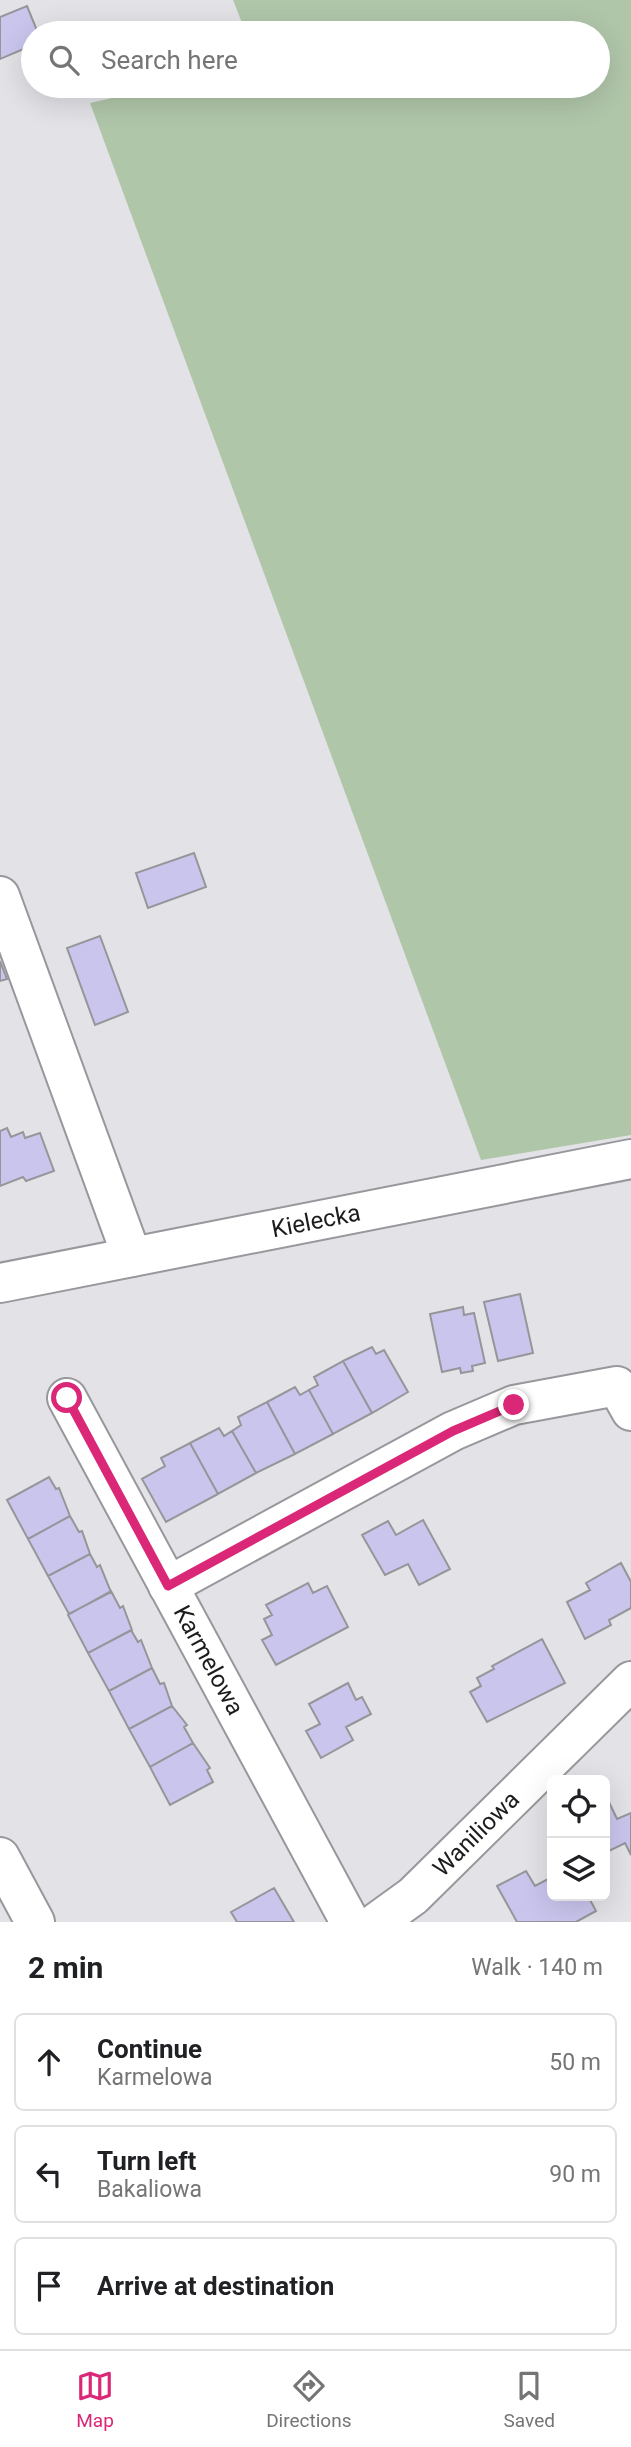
<!DOCTYPE html>
<meta charset="utf-8">
<style>
:root{--surface:#fff;--page:#f2f2f2;--text:#202124;--muted:#757577;--line:#e0e0e0;--accent:#db2777}
body{margin:0;font-family:Roboto,sans-serif;background:var(--page);color:var(--text)}
.controls{position:absolute;right:21px;bottom:21px;display:grid;overflow:hidden;border-radius:10px;box-shadow:0 7px 28px #0002}
.controls button{width:63px;height:63px;display:grid;place-items:center;padding:0;border:0;border-bottom:2px solid var(--line);background:var(--surface);color:var(--text);font:35px sans-serif}
.stop{position:absolute;width:21px;height:21px;margin:-16px;border:5px solid #db2777;border-radius:50%;background:#fff}
.stop.end{background:#db2777;border-color:#fff;box-shadow:0 2px 7px #0008}
.list{margin:0;padding:0;list-style:none}
h2{display:flex;justify-content:space-between;align-items:center;height:91px;margin:0;padding:0 28px;font-size:30px}
h2 small{font-size:23px;font-weight:400;color:var(--muted)}
.list li{display:grid;grid-template-columns:46px 1fr auto;gap:21px;align-items:center;box-sizing:border-box;height:98px;margin:0 14px 14px;padding:0 14px;border:2px solid var(--line);border-radius:10px}
.list b{display:block;font-size:26px;white-space:nowrap}
.list p{margin:0;font-size:23px;white-space:nowrap;color:var(--muted)}
.list em{font-size:23px;font-style:normal;color:var(--muted)}
.icon{flex:none;width:38px;height:38px;fill:none;stroke:currentColor;stroke-width:2;stroke-linecap:round;stroke-linejoin:round}
.map{position:relative;flex:none;width:631px;height:1922px;overflow:hidden}
.search{position:absolute;background:var(--surface);box-shadow:0 7px 28px #0002;left:21px;right:21px;top:21px;height:77px;display:flex;align-items:center;gap:18px;box-sizing:border-box;padding:0 24px;border-radius:38px;color:var(--muted);font-size:26px}
.sheet{height:427px;background:var(--surface)}
nav{display:flex;justify-content:space-around;align-items:center;box-sizing:border-box;height:98px;border-top:2px solid var(--line);background:var(--surface);font-size:19px;color:var(--muted)}
nav a{display:grid;justify-items:center;gap:4px}
nav .on{color:var(--accent)}
.map>svg:first-child{display:block}
.green{fill:#b0c6a9}
.building{fill:#c9c5ed;stroke:#95959a;stroke-width:2}
.lines{fill:none;stroke-linecap:round;stroke-linejoin:round}
.minor-casing{stroke:#97979c;stroke-width:42}
.minor{stroke:#fff;stroke-width:38}
.route{stroke:#db2777;stroke-width:9}
.labels{text-anchor:middle;dominant-baseline:central;stroke-width:7;stroke-linejoin:round;paint-order:stroke}
.street-label{font-size:24px;fill:#1c1b1d;stroke:#fff}
</style>
<div class="map">
<svg width="631" height="1922" viewBox="0 0 631 1922">
<rect width="100%" height="100%" fill="#e2e2e7"/>
<path class="green" d="M233 0H631V1135L481 1160 90 103 165 86H598V33H246Z"/>
<path class="building" d="M27 6 38 33H33V45L0 59V17Z
M194 853 206 887 148 908 136 873Z
M100 936 128 1012 95 1025 67 948Z
M0 961 7 979 0 981Z
M7 1128 11 1137 23 1132 25 1138 40 1133 54 1171 26 1181 23 1177 0 1186V1131Z
M520 1294 533 1353 498 1361 484 1302Z
M463 1307 464 1315 474 1313 485 1363 472 1366 473 1371 461 1373 460 1368 442 1372 430 1314Z
M372 1347 376 1354 384 1350 408 1392 372 1413 343 1361Z
M343 1361 372 1413 333 1434 309 1390 318 1385 314 1377Z
M295 1387 300 1395 309 1390 333 1434 295 1454 267 1402Z
M267 1402 295 1454 256 1473 232 1431 241 1425 238 1417Z
M219 1428 224 1436 232 1431 256 1473 218 1494 190 1443Z
M190 1443 218 1494 166 1522 142 1479 165 1466 161 1458Z
M49 1477 56 1489 59 1488 70 1516 28 1539 7 1500Z
M70 1516 79 1532 82 1531 90 1554 48 1576 28 1539Z
M423 1520 450 1569 419 1585 408 1564 385 1575 362 1535 388 1521 396 1535Z
M90 1554 97 1567 100 1565 111 1592 69 1614 48 1576Z
M621 1563 631 1582V1608L609 1620 611 1625 585 1639 567 1602 590 1590 586 1583Z
M308 1583 313 1593 327 1586 348 1627 276 1665 262 1640 272 1635 264 1619 272 1615 266 1605Z
M111 1591 120 1608 123 1606 132 1630 88 1653 68 1615Z
M131 1630 138 1642 141 1640 152 1668 109 1691 88 1653Z
M542 1639 565 1683 487 1722 470 1692 481 1686 477 1678 494 1669 492 1666Z
M152 1668 160 1684 164 1683 172 1706 129 1729 109 1691Z
M348 1683 356 1700 362 1697 371 1714 346 1727 353 1740 321 1758 306 1731 320 1724 309 1704Z
M172 1706 187 1725 184 1727 193 1743 150 1767 129 1729Z
M193 1743 210 1768 207 1770 213 1782 170 1805 150 1767Z
M608 1800 617 1819 631 1813V1855L625 1843 605 1853V1801Z
M526 1871 535 1886 552 1877V1896H588L596 1911 576 1922H517L497 1886Z
M274 1888 294 1922H237L231 1912Z"/>
<g class="lines">
<defs>
<g id="minor">
<path d="M0 896 132 1257"/>
<path id="s1" d="M0 1283 631 1159"/>
<path id="s2" d="M67 1398 350 1922"/>
<path d="M168 1586 453 1431 514 1405 617 1386 631 1411"/>
<path d="M0 1857 35 1922"/>
<path id="s3" d="M377 1922 413 1896 631 1681"/>
</g>
</defs>
<use href="#minor" class="minor-casing"/>
<use href="#minor" class="minor"/>
</g>
<g class="lines">
<path class="route" d="M67 1398 168 1586 453 1431 514 1405"/>
</g>
<g class="labels">
<g class="street-label">
<text stroke="none"><textPath href="#s1" startOffset="322">Kielecka</textPath></text>
<text stroke="none"><textPath href="#s2" startOffset="298">Karmelowa</textPath></text>
<text stroke="none"><textPath href="#s3" startOffset="133">Waniliowa</textPath></text>
</g>
</g>
</svg>
<div class="controls">
<button><svg class="icon" aria-label="locate" viewBox="0 0 24 24"><circle cx="12" cy="12" r="6"/><path d="M12 2v4M12 18v4M2 12h4M18 12h4"/></svg></button>
<button><svg class="icon" aria-label="layers" viewBox="0 0 24 24"><path d="M12 4l9 5-9 5-9-5zM3 14l9 5 9-5"/></svg></button>
</div>
<div class="stop" style="left:67px;top:1398px"></div>
<div class="stop end" style="left:514px;top:1405px"></div>
<div class="search"><svg class="icon" aria-label="search" viewBox="0 0 24 24"><circle cx="10" cy="10" r="6"/><path d="M15 15l6 6"/></svg>Search here</div>
</div>
<section class="sheet">
<h2>2 min<small>Walk · 140 m</small></h2>
<ul class="list">
<li><svg class="icon" aria-label="ahead" viewBox="0 0 24 24"><path d="M12 20V5M6 11l6-6 6 6"/></svg><div><b>Continue</b><p>Karmelowa</p></div><em>50 m</em></li>
<li><svg class="icon" aria-label="left" viewBox="0 0 24 24"><path d="M17 20v-9H6M10 6l-5 5 5 5"/></svg><div><b>Turn left</b><p>Bakaliowa</p></div><em>90 m</em></li>
<li><svg class="icon" aria-label="arrive" viewBox="0 0 24 24"><path d="M6 21V4h12l-3 4 3 4H6"/></svg><div><b>Arrive at destination</b></div></li>
</ul>
</section>
<nav>
<a class="on"><svg class="icon" aria-label="map" viewBox="0 0 24 24"><path d="M3 6l6-2 6 2 6-2v14l-6 2-6-2-6 2zM9 4v14M15 6v14"/></svg>Map</a>
<a><svg class="icon" aria-label="directions" viewBox="0 0 24 24"><path d="M12 3l9 9-9 9-9-9zM9 14v-3h6M13 9l2 2-2 2"/></svg>Directions</a>
<a><svg class="icon" aria-label="saved" viewBox="0 0 24 24"><path d="M7 4h10v16l-5-4-5 4z"/></svg>Saved</a>
</nav>
